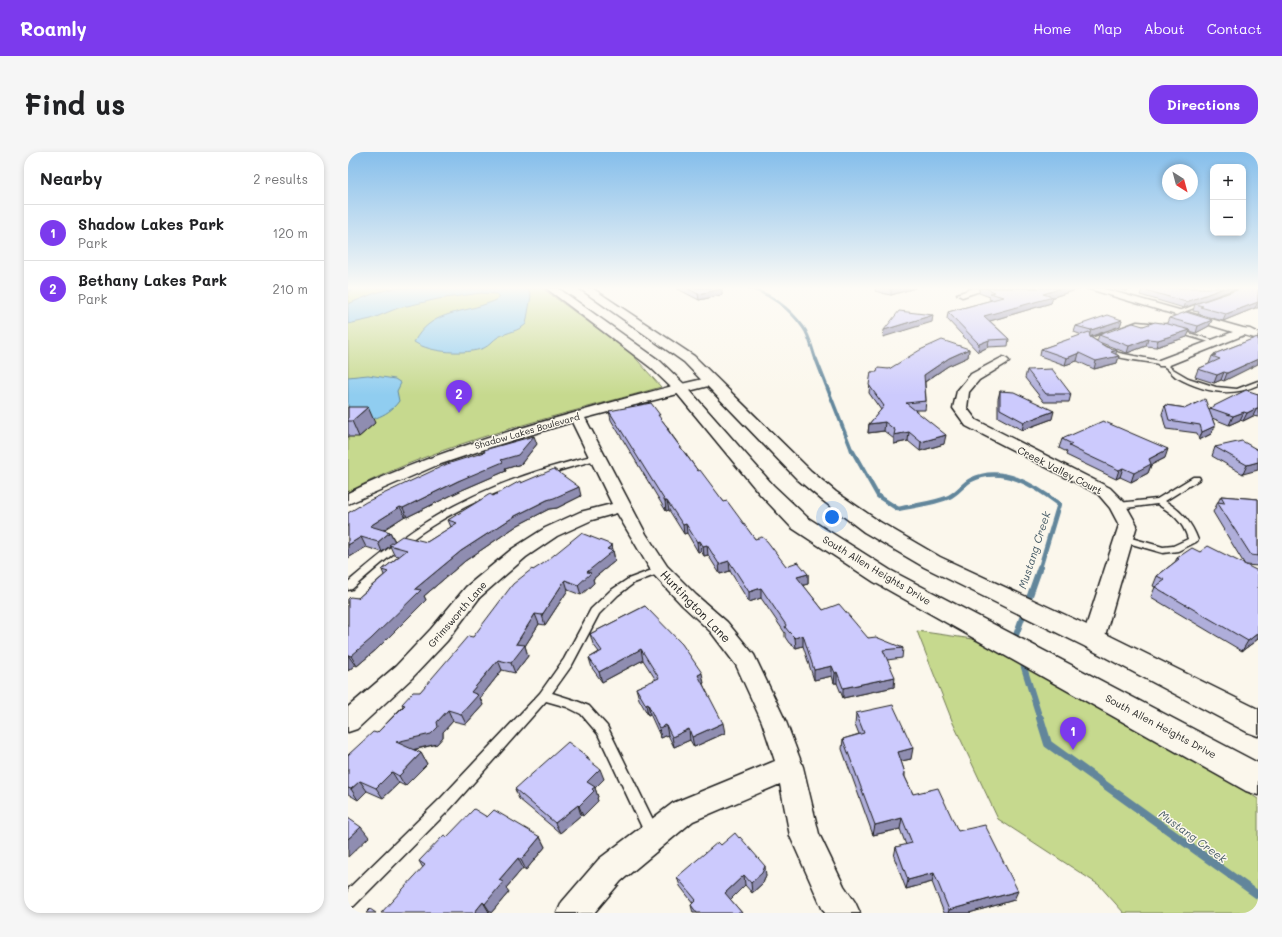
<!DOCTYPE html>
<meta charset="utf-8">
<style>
:root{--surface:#fff;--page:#f6f6f6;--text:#202124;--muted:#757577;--line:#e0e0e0;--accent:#7c3aed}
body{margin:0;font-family:Mali,sans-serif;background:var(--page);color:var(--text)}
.controls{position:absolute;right:12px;top:12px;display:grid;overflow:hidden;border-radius:8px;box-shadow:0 2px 6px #0003}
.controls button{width:36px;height:36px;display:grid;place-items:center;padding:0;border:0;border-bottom:1px solid var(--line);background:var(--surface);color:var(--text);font:20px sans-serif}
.compass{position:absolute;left:814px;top:12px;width:36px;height:36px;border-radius:50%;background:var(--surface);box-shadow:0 2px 6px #0003;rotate:144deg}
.you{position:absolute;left:484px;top:365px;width:14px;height:14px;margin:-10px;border:3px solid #fff;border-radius:50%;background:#1a73e8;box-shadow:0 0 0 6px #1a73e833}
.badge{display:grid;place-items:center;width:26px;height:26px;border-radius:50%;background:var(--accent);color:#fff;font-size:13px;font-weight:700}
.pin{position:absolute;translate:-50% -33px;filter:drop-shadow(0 1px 2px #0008)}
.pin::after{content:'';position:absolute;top:21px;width:14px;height:12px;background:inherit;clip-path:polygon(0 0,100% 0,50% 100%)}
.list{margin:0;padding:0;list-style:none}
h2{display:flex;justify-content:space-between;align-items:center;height:52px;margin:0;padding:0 16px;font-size:17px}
h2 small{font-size:13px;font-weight:400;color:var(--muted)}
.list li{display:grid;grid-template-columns:26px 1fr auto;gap:12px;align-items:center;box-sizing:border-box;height:56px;padding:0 16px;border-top:1px solid var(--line)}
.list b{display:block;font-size:15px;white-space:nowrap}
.list p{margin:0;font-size:13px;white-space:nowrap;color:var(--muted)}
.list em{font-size:13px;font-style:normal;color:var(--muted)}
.map{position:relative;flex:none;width:910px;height:761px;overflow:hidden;border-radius:16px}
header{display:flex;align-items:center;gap:24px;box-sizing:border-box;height:56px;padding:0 20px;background:var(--accent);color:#fff}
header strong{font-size:19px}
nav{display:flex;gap:22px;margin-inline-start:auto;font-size:14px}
.intro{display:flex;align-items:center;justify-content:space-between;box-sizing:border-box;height:96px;padding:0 24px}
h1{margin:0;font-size:28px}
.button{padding:10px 18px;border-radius:16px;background:var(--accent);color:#fff;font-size:14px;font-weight:700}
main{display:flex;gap:24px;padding:0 24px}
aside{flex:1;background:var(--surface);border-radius:16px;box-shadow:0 2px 6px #0003}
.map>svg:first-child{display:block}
.green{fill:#c6d98e;stroke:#717a55}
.water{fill:#90cdf0;stroke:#62869b}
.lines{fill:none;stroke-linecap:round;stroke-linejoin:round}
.stream-far4{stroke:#62869b;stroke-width:3}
.stream-far3{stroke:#62869b;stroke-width:3.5}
.stream-far2{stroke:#62869b;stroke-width:4.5}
.stream-far1{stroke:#62869b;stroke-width:6}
.stream{stroke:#62869b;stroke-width:8}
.service-casing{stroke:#1c1c1c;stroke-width:3}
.minor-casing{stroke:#1c1c1c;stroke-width:3}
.secondary-casing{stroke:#1c1c1c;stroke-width:3}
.service{fill:#fbf7ec;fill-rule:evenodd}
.minor{fill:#fbf7ec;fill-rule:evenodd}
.secondary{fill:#fbf7ec;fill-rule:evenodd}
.wall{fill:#afaeda;stroke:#1c1c1c}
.shaded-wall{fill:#8f8db1;stroke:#1c1c1c}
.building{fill:#cccafd;stroke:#1c1c1c}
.labels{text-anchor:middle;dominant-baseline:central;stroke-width:3;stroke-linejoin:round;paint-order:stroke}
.far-street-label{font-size:9px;fill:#1c1c1c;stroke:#fbf7ec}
.street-label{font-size:10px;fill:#1c1c1c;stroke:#fbf7ec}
.water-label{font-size:11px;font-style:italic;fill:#455a66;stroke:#fbf7ec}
.near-street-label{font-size:12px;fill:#1c1c1c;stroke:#fbf7ec}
</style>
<header>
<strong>Roamly</strong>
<nav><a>Home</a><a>Map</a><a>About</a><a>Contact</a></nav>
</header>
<div class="intro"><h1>Find us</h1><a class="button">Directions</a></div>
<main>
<aside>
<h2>Nearby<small>2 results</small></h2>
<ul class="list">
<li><span class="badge">1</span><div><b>Shadow Lakes Park</b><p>Park</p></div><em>120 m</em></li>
<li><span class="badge">2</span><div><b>Bethany Lakes Park</b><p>Park</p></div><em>210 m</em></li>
</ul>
</aside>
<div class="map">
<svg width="910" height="761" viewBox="0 0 910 761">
<rect width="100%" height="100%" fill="#fbf7ec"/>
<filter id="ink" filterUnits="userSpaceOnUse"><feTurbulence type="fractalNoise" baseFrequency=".025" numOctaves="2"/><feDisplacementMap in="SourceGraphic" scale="8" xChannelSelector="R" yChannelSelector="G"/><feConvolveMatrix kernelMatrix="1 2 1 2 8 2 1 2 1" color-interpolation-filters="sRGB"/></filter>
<g filter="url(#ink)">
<path class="green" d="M0 136H194L284 202 313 235C208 265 97 288 0 340Z
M569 479 625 487 673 511 875 624 910 647V761H776L751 733 650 667 605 571Z"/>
<path class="water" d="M46 136H180L183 144 178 172C171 179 160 180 150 185 145 188 141 194 136 196 117 203 83 201 66 190 82 160 109 162 138 152 143 150 149 149 152 145L149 142 133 141 90 147 50 156 23 167 0 172V152L27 141Z
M20 223 47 227 53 231 49 239 51 249C38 267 20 268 0 273V225Z"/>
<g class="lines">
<path class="stream-far4" d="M400 136C422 141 442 157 455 175 462 184 464 198 468 208
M0 139 8 136"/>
<path class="stream-far3" d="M468 207 504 299"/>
<path class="stream-far2" d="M504 298 530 344 550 357C567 353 585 352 601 345 610 341 615 332 623 328 654 312 687 334 711 352L692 416"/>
<path class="stream-far1" d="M668 490 667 486 692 415
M674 509 692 567"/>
<path class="stream" d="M692 566 700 592 910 743"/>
<defs>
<path id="service" d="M855 150 859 151 830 162 826 161Z
M789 170 812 172 815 174 812 176 789 174 776 178 773 176Z
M827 178H831L870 190 865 191 827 180Z
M758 181 763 182 746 189V190L771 201 817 210 823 216 840 226 868 235 889 237 910 229V233C882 246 855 240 828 225 823 221 817 213 811 212 788 207 760 208 741 191V187Z
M248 303 252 305 251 307C197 322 143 339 95 367 62 386 32 412 4 437L0 438V430C28 406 57 382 88 364 137 335 193 316 248 303Z
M845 325H851L852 327 817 349C833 359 843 369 850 388L848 390 830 399 815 401 773 389 771 387 776 384 815 395 825 394 840 387C835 369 824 361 809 352L770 357 766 354 770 351 809 347Z
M312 415 317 418 315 420 286 431 270 443 251 462 224 513 204 541 226 548 241 554 259 574 309 676 311 681 309 686 304 688 299 686 250 582 233 562 219 555 198 549 103 656 6 754 0 756V737L93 646 192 541 216 507 243 457 262 439 280 427Z"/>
<path id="minor" d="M626 136H641L614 145 609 142Z
M738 136H753L895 176 902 177 910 181V187L896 183 819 214H811L809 211 811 208 885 180Z
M655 205 659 207 661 209 659 211 631 228 621 240 619 256 628 268 762 336 776 350 789 373 756 487 753 493 745 495 737 493 734 487 771 373 762 356 750 342 618 274 605 256 609 239 623 222Z
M364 225 368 226 370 229 368 232 237 266 298 382 319 414 348 443 379 470 406 503 438 570 455 615 471 682 496 734 507 750 512 761H477L474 756 442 684 432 632 345 669 273 729 246 761H209L214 750 251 707 325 651 427 609 414 570 388 513 363 480 334 453 305 422 269 361 244 368 209 384 178 405 132 445 99 489 64 526 9 577 0 580V555L48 514 83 477 118 435 164 397 197 376 232 360 264 352 224 270 143 295 87 314 0 352V341C72 306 149 282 226 261 272 248 317 235 364 225Z"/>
<path id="secondary" d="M198 136H210L312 209 337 233 425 333 460 366 542 418 910 611V643L898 639 526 430 444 376 411 341 327 239 302 215Z
M231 136H244L346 204 463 319 488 340 532 370 592 405 754 480 910 557V584L899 580 736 494 576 415 516 380 474 348 449 327 336 210Z"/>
</defs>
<use href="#service" class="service-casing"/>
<use href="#minor" class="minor-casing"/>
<use href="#secondary" class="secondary-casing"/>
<use href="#service" class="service"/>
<use href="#minor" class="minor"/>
<use href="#secondary" class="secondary"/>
</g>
<path class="wall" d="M328 136H372L374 143 351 148Z
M528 136H567L543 143 538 142 527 139Z
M632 136H735L705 145 703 151 642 169 661 187 660 194 640 195 630 200 599 167 600 160 644 148 641 147 642 145 631 141Z
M766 136H786L777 139Z
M910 136V156H907L875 169 850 162 851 160 845 159 847 152Z
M794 137H890L836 156 792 143Z
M821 166 864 168 861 174 848 181 841 179 839 185 808 195 798 194 779 201 751 190 768 202 771 204 769 211 746 217 729 209 717 213 692 204 693 197 734 183 726 180 728 174 774 168 772 174 742 185 749 189 751 183 795 174 819 171Z
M910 185 876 229 873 228 866 231 847 225 850 217 861 212 864 204H865L866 202Z
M621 197 620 205 600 214 577 230 578 249 577 258H567L596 292 572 299 560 289 546 292V287L536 279 520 281 521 272 533 258 521 241 523 220H529Z
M679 218 723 242 721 250H696L677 226Z
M652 239 704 267 674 278 650 265V247Z
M910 242V265L905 264 895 269 892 268 881 273 864 266 867 274 863 282 851 288 849 281 818 277 814 262 817 253 838 256 861 258 862 256Z
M0 255 27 271 11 285H0Z
M261 259 313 267 320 276 321 279 350 319 407 387 438 414 460 422V432L455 433 475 458 520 486 555 496 554 506 539 508 546 535 495 546 489 531H486L484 524 466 528 455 494 448 496 441 491 437 485V481L413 446 401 450 382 419 372 422 360 403 356 404 353 399 350 400 339 381 336 382 321 358 318 359 263 268Z
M714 287 817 306 803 313 800 321 783 330 772 325 768 327 718 303 719 300 711 296Z
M189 292 173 312 157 317 158 319 114 338 59 365 57 364 35 378 42 380 47 389 79 390 103 375 100 368 145 344 173 331 233 344 209 356 201 357 170 373 117 409 76 444 78 448 29 497 9 514 7 513 0 519V447L10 446 36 423 34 418 51 404 46 403 42 394 34 400 18 395 0 406V361L136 300V298Z
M867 295 910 298 895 322 864 304Z
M873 344 910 347V414L898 413 910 487 894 499 803 445 807 435 805 434 809 424 827 410 829 406 852 400 897 413 865 360Z
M264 393 267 409 245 427 246 431 233 443 220 438 197 473 191 472 177 494 180 504 167 521 154 518 132 546 135 553 118 572 105 569 95 580V585L89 592 66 598 73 601 79 612 57 634 51 631 35 646 19 639 10 648 0 642V603L29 581 55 554 54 552 72 540 125 485 185 418Z
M297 454 356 531 355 532 377 581 346 595 342 588 326 595 320 583 313 586 302 562 300 563 291 547 288 536 308 528 295 508 254 530 244 516 241 506 251 500 245 492 242 482Z
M508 561 563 607 553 609 557 621V625L565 642 610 679 666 748 621 761H596L584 730 558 737 546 705 548 695 558 693 552 677 525 683 494 597 495 587 511 582 507 572Z
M240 605 242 609 256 627 247 636 250 645 249 646 250 649 235 664 233 663 212 681 171 647 167 637Z
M139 665 192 685 197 695 178 718 175 716 158 736 161 740 143 761 75 716 71 709 99 685Z
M391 686 418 724 415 731 404 741 397 733 382 747 394 761H345L343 753 345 751 332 734 329 725 373 693Z"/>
<path class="shaded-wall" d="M545 136H567L543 143V137Z
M714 136H735L705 145 703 151 635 171 636 164 695 142Z
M778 136H786L777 139Z
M876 136H890L836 156 838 150Z
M374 137V143L351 148 350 142Z
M910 150 907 156 875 169 878 162Z
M585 163 584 170 535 185 536 178Z
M774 168 772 174 741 185 743 178Z
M864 168 861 174 848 181 850 174Z
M842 178 839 185 808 195 810 188Z
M800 187 798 194 779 201 781 194Z
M641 188 640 195 630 200 631 192Z
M621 197 620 205 600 214 575 231 576 223 601 206Z
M769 198 767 205 771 204 769 211 746 217 748 209 763 200Z
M731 201 729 209 717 213 719 206Z
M910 207V212L876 229 879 221Z
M876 220 873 228 866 231 869 223Z
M20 255 27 271 11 285 4 269Z
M909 256 905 264 895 269 899 261Z
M706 259 704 267 674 278 676 270Z
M896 260 892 268 881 273 885 264Z
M537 270 536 279 520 281 521 272Z
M867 274 863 282 851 288 854 280Z
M561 280 560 289 546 292V283Z
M598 283 596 292 572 299 573 290Z
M186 284 189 292 173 312 157 317 158 319 114 338 59 365 55 356 153 308Z
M820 297 817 306 803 313 800 321 783 330 786 321 801 307Z
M910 310V318L895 322 899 313Z
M775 316 772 325 768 327 771 318Z
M231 335 233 344 209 356 201 357 170 373 117 409 76 444 78 448 29 497 9 514 3 504 67 437 113 399 167 364 199 348Z
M317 349H319L321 358 318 359Z
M52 355 57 364 26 384 22 374Z
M338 372 339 381 336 382 335 373Z
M42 380 47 390 34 400 30 390Z
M13 385 18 395 0 406V393Z
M352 389 353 399 350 400 349 390Z
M264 393 267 409 245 427 246 431 233 443 230 433 239 420 259 397Z
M359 393 360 403 356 404 355 394Z
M381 409 382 419 372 422 371 412Z
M460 422V432L449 435V425Z
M217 428 220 438 197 473 194 463Z
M413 436V446L401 450V440Z
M187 462 191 472 177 494 180 504 167 521 163 511 168 492Z
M910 481V487L894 499 900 489Z
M455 483V494L448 496 447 486Z
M293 497 295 508 254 530 251 520Z
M0 503 7 513 0 519Z
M150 508 154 518 132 546 135 553 118 572 113 562 123 540Z
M484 514V524L466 528V518Z
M489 520V531H486L487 521Z
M354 521 356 531 352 533 350 523Z
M547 525 546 535 495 546V536Z
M300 552 302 562 300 563 298 553Z
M100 558 105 569 95 580V585L89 592 55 600 48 590 89 570Z
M375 571 377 581 346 595 344 585Z
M318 573 320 583 313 586 311 576Z
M341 577 342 588 326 595 324 585Z
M565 596 563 607 549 610 550 600Z
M73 601 79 612 57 634 51 624Z
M252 617 256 627 247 636 250 645 249 646 250 649 235 664 231 654 239 630Z
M44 620 51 631 35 646 28 636Z
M12 629 19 639 10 648 3 637Z
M230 653 233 663 212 681 207 671Z
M554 666 552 677 525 683 527 673Z
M13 675 21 685 0 705V687Z
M192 685 197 695 178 718 173 708Z
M170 706 175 716 158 736 161 740 143 761 137 752 151 728Z
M417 714 418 724 415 731 404 741 403 731Z
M586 721 584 730 558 737 560 728Z
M396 723 397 733 379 751 377 741Z
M670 739 666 748 621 761H600L601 758Z
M135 750 141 760 140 761H126Z"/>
<path class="building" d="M339 136H372L374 137 350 142Z
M637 136H714L695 142 705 145 636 164 661 187 641 188 631 192 600 160 655 145 642 141 647 140Z
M796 136H876L838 150 794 137Z
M895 136H910V150L878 162 852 155 855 154 847 152Z
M551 159 585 163 536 178Z
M838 160 864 168 850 174 821 166Z
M760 163 774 168 743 178 728 174Z
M807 170 820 172 842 178 810 188 800 187 781 194 751 183 785 171 795 174Z
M741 180 742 185 758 195 769 198 763 200 771 204 748 209 731 201 719 206 693 197Z
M910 185V207L879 221 876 220 869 223 850 217 872 207 864 204 868 203 866 202 907 186Z
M594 188 621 197 601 206 576 223 578 249 558 251 598 283 573 290 561 280 546 283 547 278 537 270 521 272 536 254 521 233 523 220H529L530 216 541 217 572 198Z
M704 217 723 242H698L679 218Z
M898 238 910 242V256H909L899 261 896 260 885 264 862 256Z
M652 239 666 240 706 259 676 270 652 257Z
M857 247 867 274 854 280 852 273 821 268 817 253 838 256Z
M303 251 312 263H310L320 276 319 277 350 319 352 318 376 350 379 349 407 387 414 385 419 389 438 414 450 410 460 422 449 425 475 458 491 452 520 486 528 485 555 496 535 498 547 525 495 536 489 520 487 521 484 514 466 518 455 483 447 486 441 480 437 475 438 473 413 436 401 440 381 409 371 412 359 393 355 394 352 389 349 390 338 372 335 373 319 349H317L261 259Z
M0 255H20L4 269H0Z
M755 269 820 297 801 307 803 312 786 321 775 316 771 318 739 303 721 294 724 292 714 287Z
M186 284 170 303 153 308 155 310 110 329 55 356 52 355 22 374 42 380 30 390 13 385 0 393V361L18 350 99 312 137 300 136 298Z
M894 289 910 298V310L899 313 867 295Z
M206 317 231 335 206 346 199 348 167 364 113 399 67 437 73 438 23 487 3 504 0 503V447L2 445 10 446 40 420 34 418 59 398 41 393 54 384 79 390 109 371 100 368 142 342 145 344 172 329 173 331Z
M873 344 910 347V404L903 403 869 350 877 351Z
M233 381 264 393 259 397 265 399 239 420 243 421 230 433 217 428 194 463 187 462 168 492 177 493 163 511 150 508 123 540 130 543 113 562 100 558 89 570 90 575 83 582 48 590 73 601 51 624 44 620 28 636 12 629 3 637 0 636V603L25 580 29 581 57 553 54 552 65 540H72L120 484 125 485 165 432 184 417 185 418 196 411Z
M860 394 910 419V481L900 489 807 435 817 428 809 424 831 407 829 406 844 396 852 400Z
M297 454 334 492 354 521 350 523 375 571 344 585 341 577 324 585 318 573 311 576 300 552 298 553 288 536 311 526 293 497 251 520 241 506 254 499 242 482Z
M545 553 565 596 550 600 557 621 556 623 565 642 590 636 610 679 637 673 670 739 601 758 586 721 560 728 548 695 564 691 554 666 527 673 495 587 516 581 508 561Z
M220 590 240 605 238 606 252 617 239 630 247 635 244 637 246 639 231 654 230 653 207 671 167 637Z
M126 657 139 665 146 658 192 685 173 708 170 706 151 728 155 730 137 752 135 750 126 761H33L77 713 71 709 96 683 99 685Z
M0 666 13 675 0 687Z
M387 681 391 686 392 685 417 714 414 721 403 731 396 723 377 741 394 761H349L343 753 348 748 329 725 370 690 373 693Z
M22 757 28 761H18Z"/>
</g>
<linearGradient id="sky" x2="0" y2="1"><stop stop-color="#85beeb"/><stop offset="0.56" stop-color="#fdfbf6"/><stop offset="1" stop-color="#fdfbf6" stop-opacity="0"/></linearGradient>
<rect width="910" height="243" fill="url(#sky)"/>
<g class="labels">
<g class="far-street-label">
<text transform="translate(179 279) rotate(-16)">Shadow Lakes Boulevard</text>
</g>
<g class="street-label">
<text transform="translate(712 318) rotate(27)">Creek Valley Court</text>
<text transform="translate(529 418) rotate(31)">South Allen Heights Drive</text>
<text transform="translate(109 462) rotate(-49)">Grimsworth Lane</text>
<text transform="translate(813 574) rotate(28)">South Allen Heights Drive</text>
</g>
<g class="water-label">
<text transform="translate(686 398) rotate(-72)">Mustang Creek</text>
<text transform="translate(845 684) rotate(36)">Mustang Creek</text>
</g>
<g class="near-street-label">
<text transform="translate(348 454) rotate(46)">Huntington Lane</text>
</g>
</g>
</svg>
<div class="controls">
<button>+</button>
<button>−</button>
</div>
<svg class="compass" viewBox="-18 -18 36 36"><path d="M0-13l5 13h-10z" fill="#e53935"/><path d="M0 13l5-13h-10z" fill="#757577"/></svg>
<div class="you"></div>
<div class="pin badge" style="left:725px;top:598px">1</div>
<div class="pin badge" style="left:111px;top:261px">2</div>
</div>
</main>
